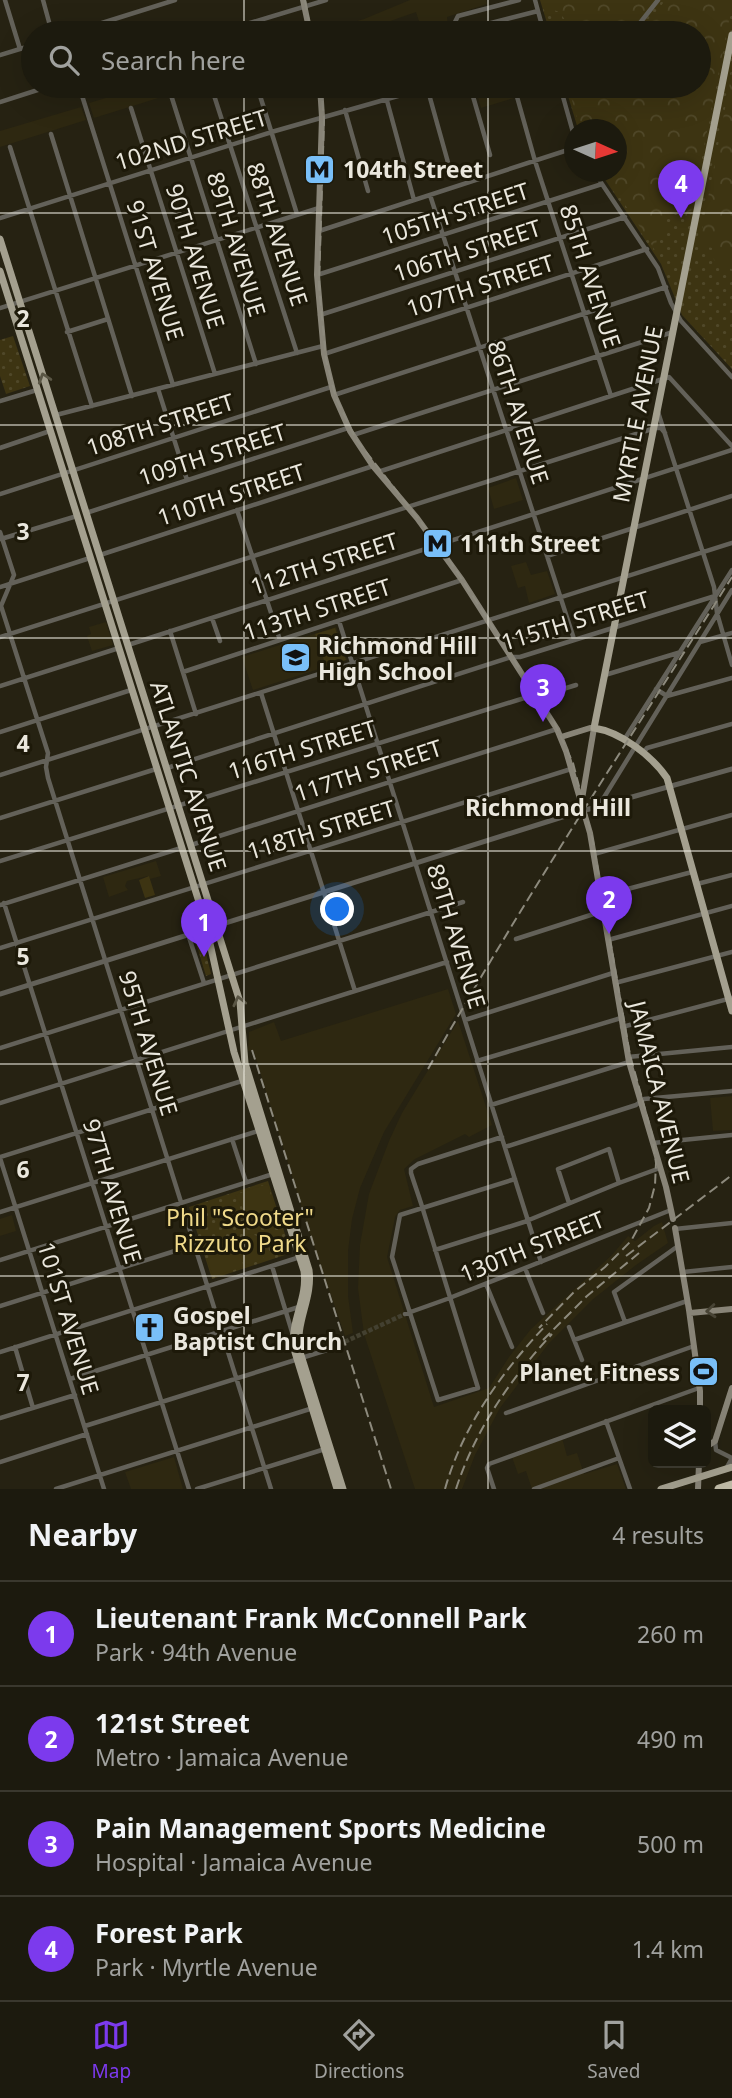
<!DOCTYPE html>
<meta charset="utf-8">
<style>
:root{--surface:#1c1a0e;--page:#252317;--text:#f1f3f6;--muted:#a0a19e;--line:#3a382e;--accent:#7c3aed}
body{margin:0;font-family:"Noto Sans",sans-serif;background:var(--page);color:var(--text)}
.controls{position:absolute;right:21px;bottom:21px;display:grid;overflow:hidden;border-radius:10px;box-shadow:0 7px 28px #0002}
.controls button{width:63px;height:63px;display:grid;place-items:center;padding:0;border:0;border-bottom:2px solid var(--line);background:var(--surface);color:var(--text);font:35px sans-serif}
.compass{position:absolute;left:564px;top:119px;width:63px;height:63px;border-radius:50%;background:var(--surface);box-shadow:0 7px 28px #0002;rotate:93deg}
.you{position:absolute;left:338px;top:910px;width:24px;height:24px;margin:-18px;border:5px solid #fff;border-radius:50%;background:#1a73e8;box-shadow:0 0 0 10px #1a73e833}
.badge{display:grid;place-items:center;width:46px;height:46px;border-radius:50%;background:var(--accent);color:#fff;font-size:23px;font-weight:700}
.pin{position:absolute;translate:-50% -58px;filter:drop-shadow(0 2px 4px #0008)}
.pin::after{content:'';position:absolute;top:37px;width:24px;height:21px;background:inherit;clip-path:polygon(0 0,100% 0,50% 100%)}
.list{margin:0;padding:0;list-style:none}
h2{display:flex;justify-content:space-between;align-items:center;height:91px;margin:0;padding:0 28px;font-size:30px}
h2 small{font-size:23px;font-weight:400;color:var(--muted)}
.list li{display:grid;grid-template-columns:46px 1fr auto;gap:21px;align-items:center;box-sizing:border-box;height:105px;padding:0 28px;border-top:2px solid var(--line)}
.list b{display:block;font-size:26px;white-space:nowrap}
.list p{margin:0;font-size:23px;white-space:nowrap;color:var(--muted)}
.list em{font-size:23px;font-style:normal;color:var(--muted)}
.icon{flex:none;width:38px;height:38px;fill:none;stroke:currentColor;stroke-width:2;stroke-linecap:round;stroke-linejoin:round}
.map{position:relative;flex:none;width:732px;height:1489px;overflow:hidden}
.search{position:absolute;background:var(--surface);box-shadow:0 7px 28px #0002;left:21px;right:21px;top:21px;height:77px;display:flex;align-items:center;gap:18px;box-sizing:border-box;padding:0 24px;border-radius:38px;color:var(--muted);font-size:26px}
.sheet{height:511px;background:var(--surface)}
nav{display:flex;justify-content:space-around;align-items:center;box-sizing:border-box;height:98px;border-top:2px solid var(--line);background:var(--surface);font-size:19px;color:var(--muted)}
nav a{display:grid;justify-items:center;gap:4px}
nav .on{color:var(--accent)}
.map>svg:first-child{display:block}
.built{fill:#2e2811}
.grass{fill:url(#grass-dots)}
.forest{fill:url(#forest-crowns)}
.garden{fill:#3d3412}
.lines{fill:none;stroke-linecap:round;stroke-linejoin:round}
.minor-tunnel{stroke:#434030;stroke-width:4.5;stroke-dasharray:4.5 2;stroke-linecap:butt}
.minor{stroke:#636159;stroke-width:4.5}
.tertiary{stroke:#636159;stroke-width:5}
.secondary{stroke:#888477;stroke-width:6}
.primary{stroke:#a4a08f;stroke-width:7}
.motorway{stroke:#beb9a5;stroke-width:9}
.rail{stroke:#8d8a7d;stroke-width:2;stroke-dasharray:10 5;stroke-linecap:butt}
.oneway{stroke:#5a5645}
.oneway2{stroke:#484435}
.grid{fill:none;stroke:#eae7dd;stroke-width:2;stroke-opacity:0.55}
.labels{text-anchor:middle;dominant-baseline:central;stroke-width:6;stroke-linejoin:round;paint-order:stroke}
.street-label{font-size:23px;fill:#eae7dd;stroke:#1d1909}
.poi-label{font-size:23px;font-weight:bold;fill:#eae7dd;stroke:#1d1909;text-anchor:start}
.park-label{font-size:23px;fill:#f0da8a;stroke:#1d1909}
.neighbourhood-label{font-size:24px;font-weight:bold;fill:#eae7dd;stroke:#1d1909}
.grid-label{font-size:23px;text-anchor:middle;font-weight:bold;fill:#eae7dd;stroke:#1d1909;stroke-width:6;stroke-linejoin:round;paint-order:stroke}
</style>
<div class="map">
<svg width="732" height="1489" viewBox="0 0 732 1489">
<defs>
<pattern id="grass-dots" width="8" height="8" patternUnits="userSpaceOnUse" patternTransform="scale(1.75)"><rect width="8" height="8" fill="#3d3412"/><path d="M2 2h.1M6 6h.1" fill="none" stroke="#504829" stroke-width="1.8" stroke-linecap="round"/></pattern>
<pattern id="forest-crowns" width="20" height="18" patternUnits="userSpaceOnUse" patternTransform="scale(1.75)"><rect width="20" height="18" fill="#3d3412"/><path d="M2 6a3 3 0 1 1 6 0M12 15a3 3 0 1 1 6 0" fill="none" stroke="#504829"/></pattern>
</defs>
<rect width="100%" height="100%" fill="#262212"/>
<path class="built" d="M410 0H486L487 4 447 17 448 26 423 33 416 12 356 33H319L364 19Z
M146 86H197L94 118 89 103Z
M475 86H510L514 98 481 108Z
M81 107 86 120 0 147V131Z
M516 478 523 500 494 509 488 488Z
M526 562 531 575 547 571 555 594 529 603 525 586 518 588 511 566Z
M106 622 113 645 92 651 87 636 91 634 89 627Z
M336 627 347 660 253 690 242 657Z
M156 861 161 876 150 879 148 876 127 881 125 886 128 890 109 897 103 877Z
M448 989 456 1014 384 1132 360 1188 352 1219 348 1251V1296L353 1333 345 1336 308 1228 254 1052 253 1050 248 1051 249 1032 274 1022 281 1041Z
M458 1021 492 1125 469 1137 465 1134 415 1159 404 1169 413 1206 400 1210 395 1217 387 1257 434 1407 489 1388 509 1357 531 1329 612 1255 628 1236 635 1241 654 1226 662 1222 668 1243 636 1265 592 1300 549 1343 500 1408 475 1455 462 1489H415L364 1334 358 1288 360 1245 369 1194 389 1141 402 1113Z
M732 1096V1130L713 1131 710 1098Z
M12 1215 16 1231 0 1236V1219Z
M562 1438 567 1456 577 1453 584 1474 617 1464 626 1489H532L526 1471 518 1474 512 1457Z
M174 1457 183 1489H131L125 1472Z"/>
<path class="grass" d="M540 0H732V369L682 315 661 264 600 172H616V130L578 129 565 86H699V33H550Z
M13 336 30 386 6 394 0 376V340Z
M202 937 211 974 206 976 195 940Z
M268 1181 291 1253 212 1279 189 1207Z"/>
<path class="forest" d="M543 0H655L641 19 627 33H569L568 25 560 12 553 10 547 12Z
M665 0H732V5L688 227 684 216 676 214 667 217 664 231C653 237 657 246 658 256L650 242 603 172H616V130L580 129 568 86H699V33H643Z
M732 72V269L722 267 714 260 712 248 699 245Z"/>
<path class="garden" d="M335 628 346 660 326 666 315 634Z
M149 876 155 895 145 898 139 880Z
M264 1185 268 1186 277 1214 264 1216 245 1212 235 1195Z
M252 1234 264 1239 271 1254 249 1265 244 1263 237 1238Z
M238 1250 244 1267 213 1276 207 1259Z"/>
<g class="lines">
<path class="minor-tunnel" d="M327 1350 405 1314"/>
<path class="minor" d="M5 0 20 49
M43 0 52 33
M535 0 544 33
M456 32 538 11
M456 32 454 24 458 16 519 0
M70 33 175 0
M217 33 326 0
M437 33 454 28
M632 33 658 0
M0 55 33 45
M79 86 173 385
M211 86 297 353
M257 86 297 214
M383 86 414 200
M470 86 490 155
M514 86 535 161 611 396
M560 86 574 136
M427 87 449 166
M171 95 256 364
M0 102 50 86
M131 108 215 374
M345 110 368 191
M51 134 132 396
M10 147 92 406
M594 172 658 268 671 303 681 321 732 377
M430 195 574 639
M0 218 275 131 433 86
M319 231 574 148
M317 275 602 184
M0 308 319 208
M320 315 625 217
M67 332 108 319
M324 354 647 249
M158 389 187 480
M334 395 666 287
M0 401 37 390
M658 412 714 587 717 613 732 665
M56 415 323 346
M353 435 673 332
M0 448 50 431
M378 472 669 377 732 446
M0 494 331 387
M237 510 280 640
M86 513 348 428
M0 532 14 575 1 606 48 753 46 767 48 778 271 1489
M1 539 77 516
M100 555 373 466
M547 556 732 496
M0 587 90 558
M212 618 220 641
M339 621 541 1262
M170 631 196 714
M0 637 655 428H661L665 433
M700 642 732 633
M128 645 732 450
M183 672 462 580
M605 675 681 652
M0 686 119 648
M656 689 667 696 732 678
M261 693 355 991
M537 697 576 685
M0 732 131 690
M624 740 732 570
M643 753 647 748 732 724
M167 768 511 657H520L715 596
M0 775 732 543
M598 807 732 590
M0 818 156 769
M191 845 557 729
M594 854 732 815
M0 861 534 695
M697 884 732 875
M601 896 692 872
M4 903 189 1489
M0 905 181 848
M188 934 204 983
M516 939 603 911
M608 940 732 906
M0 948 571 769
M615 983 732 952
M465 1020 613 973
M622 1027 732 998
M0 1048 463 902
M628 1057 732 1047
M477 1061 621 1018
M0 1103 447 962
M491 1105 629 1062
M502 1137 418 1164 411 1169V1173C415 1186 420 1199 424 1213 442 1271 460 1330 478 1388L438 1400 392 1257 400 1215 515 1179
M232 1139 246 1182
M653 1143 732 1135
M505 1147 636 1105 644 1099 732 1091
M0 1157 245 1080
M0 1158 104 1489
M569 1203 558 1169 609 1149 619 1183
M0 1212 261 1130
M675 1229 732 1223
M435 1250 524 1222 619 1183 660 1168
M0 1260 273 1174
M272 1266 292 1332
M525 1268 543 1313
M683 1272 732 1267
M486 1284 512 1347
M0 1306 194 1245
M405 1314 447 1299 671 1210
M625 1322 614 1292 678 1246
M569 1327 582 1360
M574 1340 687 1301
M15 1347 33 1408
M0 1352 300 1257
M70 1379 302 1306
M506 1413 694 1346
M0 1418 75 1395
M606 1421 630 1489
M85 1426 327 1350
M715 1441 716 1450 732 1458 727 1467
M0 1462 87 1434
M56 1489 313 1408
M197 1489 325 1449
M494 1489 487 1468 489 1464 699 1388
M534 1489 619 1458"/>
<path class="tertiary" d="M0 994 575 813 732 769"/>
<path class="secondary" d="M303 0 310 33
M320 86 322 117 317 275 324 354 334 395 350 431 373 466 417 518 462 580 557 729 566 751 590 833 629 1062 666 1187 673 1219
M561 737 590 728H594L582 799
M675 1228 689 1310 700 1391V1410
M690 1313 732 1309
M706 1447 715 1441 732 1388
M698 1489 699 1463"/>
<path class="primary" d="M732 35 594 728C621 732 652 756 667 778L732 1011
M0 239 240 1002 245 1063 309 1270C313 1299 294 1323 300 1352L343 1489
M0 271 205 921 234 1052 304 1271C308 1299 290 1320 294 1349L337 1489
M661 1489 732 1467"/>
<path class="motorway" d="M719 1489 732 1485"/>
<path class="rail" d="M305 0 311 33
M321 86 324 120 319 286 326 360 336 398 356 439 445 553 554 722 573 763 593 841 630 1055 652 1134 656 1163 655 1185 649 1208 631 1241 605 1267 574 1292 539 1328
M252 1050 391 1489
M428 1069C522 901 629 740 732 577
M626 1256 732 1175
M543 1340 587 1296 639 1253
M445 1489C463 1425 502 1372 547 1324
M456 1489C475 1430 511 1378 552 1334"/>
</g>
<defs><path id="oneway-chevron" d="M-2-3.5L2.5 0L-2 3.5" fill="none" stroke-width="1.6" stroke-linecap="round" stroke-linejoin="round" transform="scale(1.75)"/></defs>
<g class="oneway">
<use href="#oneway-chevron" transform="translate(44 378) rotate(-108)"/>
<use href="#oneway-chevron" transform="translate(239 1001) rotate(-103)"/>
</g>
<use class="oneway2" href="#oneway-chevron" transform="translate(711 1311) rotate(175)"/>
<path class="grid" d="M244 0V33M488 0V33M244 86V1489M488 86V1489M0 213H732M0 425H732M0 638H732M0 851H732M0 1064H732M0 1276H732"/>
<defs>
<symbol id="metro-square" viewBox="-11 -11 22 22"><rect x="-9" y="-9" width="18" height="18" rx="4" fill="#79bff8" stroke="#1d1909"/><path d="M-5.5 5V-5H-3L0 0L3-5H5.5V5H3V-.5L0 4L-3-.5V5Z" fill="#111"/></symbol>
<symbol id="school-square" viewBox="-11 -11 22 22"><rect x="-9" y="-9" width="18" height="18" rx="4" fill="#79bff8" stroke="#1d1909"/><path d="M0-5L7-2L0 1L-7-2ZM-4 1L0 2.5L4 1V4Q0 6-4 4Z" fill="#111"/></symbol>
<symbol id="church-square" viewBox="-11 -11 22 22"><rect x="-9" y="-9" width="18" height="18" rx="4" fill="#79bff8" stroke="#1d1909"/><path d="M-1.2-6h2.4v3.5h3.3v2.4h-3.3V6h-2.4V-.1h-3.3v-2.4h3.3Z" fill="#111"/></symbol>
<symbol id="stadium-square" viewBox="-11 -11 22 22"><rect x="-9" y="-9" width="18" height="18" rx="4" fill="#79bff8" stroke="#1d1909"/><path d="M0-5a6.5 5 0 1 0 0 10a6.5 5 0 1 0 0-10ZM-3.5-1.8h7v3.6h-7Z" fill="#111"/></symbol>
</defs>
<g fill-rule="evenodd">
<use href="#metro-square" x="302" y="152" width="35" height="35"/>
<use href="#metro-square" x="420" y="526" width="35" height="35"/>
<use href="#school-square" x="278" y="640" width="35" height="35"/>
<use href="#church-square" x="132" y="1310" width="35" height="35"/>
<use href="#stadium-square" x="686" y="1354" width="35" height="35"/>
</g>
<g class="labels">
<g class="street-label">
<text transform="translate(191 139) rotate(-17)">102ND STREET</text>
<text transform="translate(455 213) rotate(-18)">105TH STREET</text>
<text transform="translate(278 234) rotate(72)">88TH AVENUE</text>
<text transform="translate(237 244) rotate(73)">89TH AVENUE</text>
<text transform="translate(467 250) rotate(-18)">106TH STREET</text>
<text transform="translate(196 256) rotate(73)">90TH AVENUE</text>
<text transform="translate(156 270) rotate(73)">91ST AVENUE</text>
<text transform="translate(591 276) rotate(72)">85TH AVENUE</text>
<text transform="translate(480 285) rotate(-18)">107TH STREET</text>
<text transform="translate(519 412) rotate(72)">86TH AVENUE</text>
<text transform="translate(637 414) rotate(-79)">MYRTLE AVENUE</text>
<text transform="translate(160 424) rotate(-18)">108TH STREET</text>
<text transform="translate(212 454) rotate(-18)">109TH STREET</text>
<text transform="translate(231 494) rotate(-18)">110TH STREET</text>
<text transform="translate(324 563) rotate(-18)">112TH STREET</text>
<text transform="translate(317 609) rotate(-18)">113TH STREET</text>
<text transform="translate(575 620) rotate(-17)">115TH STREET</text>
<text transform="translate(302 749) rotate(-17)">116TH STREET</text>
<text transform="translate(368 770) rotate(-18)">117TH STREET</text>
<text transform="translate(189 776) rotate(72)">ATLANTIC AVENUE</text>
<text transform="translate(321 829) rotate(-17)">118TH STREET</text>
<text transform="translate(457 936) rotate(73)">89TH AVENUE</text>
<text transform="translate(149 1043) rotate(73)">95TH AVENUE</text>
<text transform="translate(660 1092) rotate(76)">JAMAICA AVENUE</text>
<text transform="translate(113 1191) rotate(73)">97TH AVENUE</text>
<text transform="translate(532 1246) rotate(-22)">130TH STREET</text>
<text transform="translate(69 1318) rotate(73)">101ST AVENUE</text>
</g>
<g class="poi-label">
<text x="343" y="169">104th Street</text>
<text x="460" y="543">111th Street</text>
<text x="318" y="645">Richmond Hill<tspan x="318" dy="26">High School</tspan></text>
<text x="173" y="1315">Gospel<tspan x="173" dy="26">Baptist Church</tspan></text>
<text x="680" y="1372" text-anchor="end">Planet Fitness</text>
</g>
<g class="park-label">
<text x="240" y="1217">Phil "Scooter"<tspan x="240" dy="26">Rizzuto Park</tspan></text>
</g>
<g class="neighbourhood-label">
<text x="548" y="806">Richmond Hill</text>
</g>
</g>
<g class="grid-label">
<text x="23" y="327">2</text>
<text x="23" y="540">3</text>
<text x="23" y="752">4</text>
<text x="23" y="965">5</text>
<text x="23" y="1178">6</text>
<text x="23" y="1391">7</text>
</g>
</svg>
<div class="controls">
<button><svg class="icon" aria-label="layers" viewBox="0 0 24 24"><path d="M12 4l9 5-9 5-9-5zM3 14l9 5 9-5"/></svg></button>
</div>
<svg class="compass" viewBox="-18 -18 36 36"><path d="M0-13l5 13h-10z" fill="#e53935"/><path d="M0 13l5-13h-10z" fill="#a0a19e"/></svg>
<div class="you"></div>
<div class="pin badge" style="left:204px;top:957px">1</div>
<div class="pin badge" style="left:609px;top:934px">2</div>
<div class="pin badge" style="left:543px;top:722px">3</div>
<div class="pin badge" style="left:681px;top:218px">4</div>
<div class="search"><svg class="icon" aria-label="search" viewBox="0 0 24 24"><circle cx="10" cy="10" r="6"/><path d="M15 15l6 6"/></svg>Search here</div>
</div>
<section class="sheet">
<h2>Nearby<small>4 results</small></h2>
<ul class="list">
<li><span class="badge">1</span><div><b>Lieutenant Frank McConnell Park</b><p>Park · 94th Avenue</p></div><em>260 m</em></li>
<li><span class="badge">2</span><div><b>121st Street</b><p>Metro · Jamaica Avenue</p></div><em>490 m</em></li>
<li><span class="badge">3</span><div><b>Pain Management Sports Medicine</b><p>Hospital · Jamaica Avenue</p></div><em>500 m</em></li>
<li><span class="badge">4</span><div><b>Forest Park</b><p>Park · Myrtle Avenue</p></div><em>1.4 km</em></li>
</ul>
</section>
<nav>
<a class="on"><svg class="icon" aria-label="map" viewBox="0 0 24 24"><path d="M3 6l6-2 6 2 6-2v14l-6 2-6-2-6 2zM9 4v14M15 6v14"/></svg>Map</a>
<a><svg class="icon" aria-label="directions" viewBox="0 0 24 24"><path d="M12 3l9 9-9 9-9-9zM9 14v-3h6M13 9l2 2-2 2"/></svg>Directions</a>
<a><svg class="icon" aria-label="saved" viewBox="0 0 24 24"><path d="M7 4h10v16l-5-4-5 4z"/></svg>Saved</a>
</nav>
